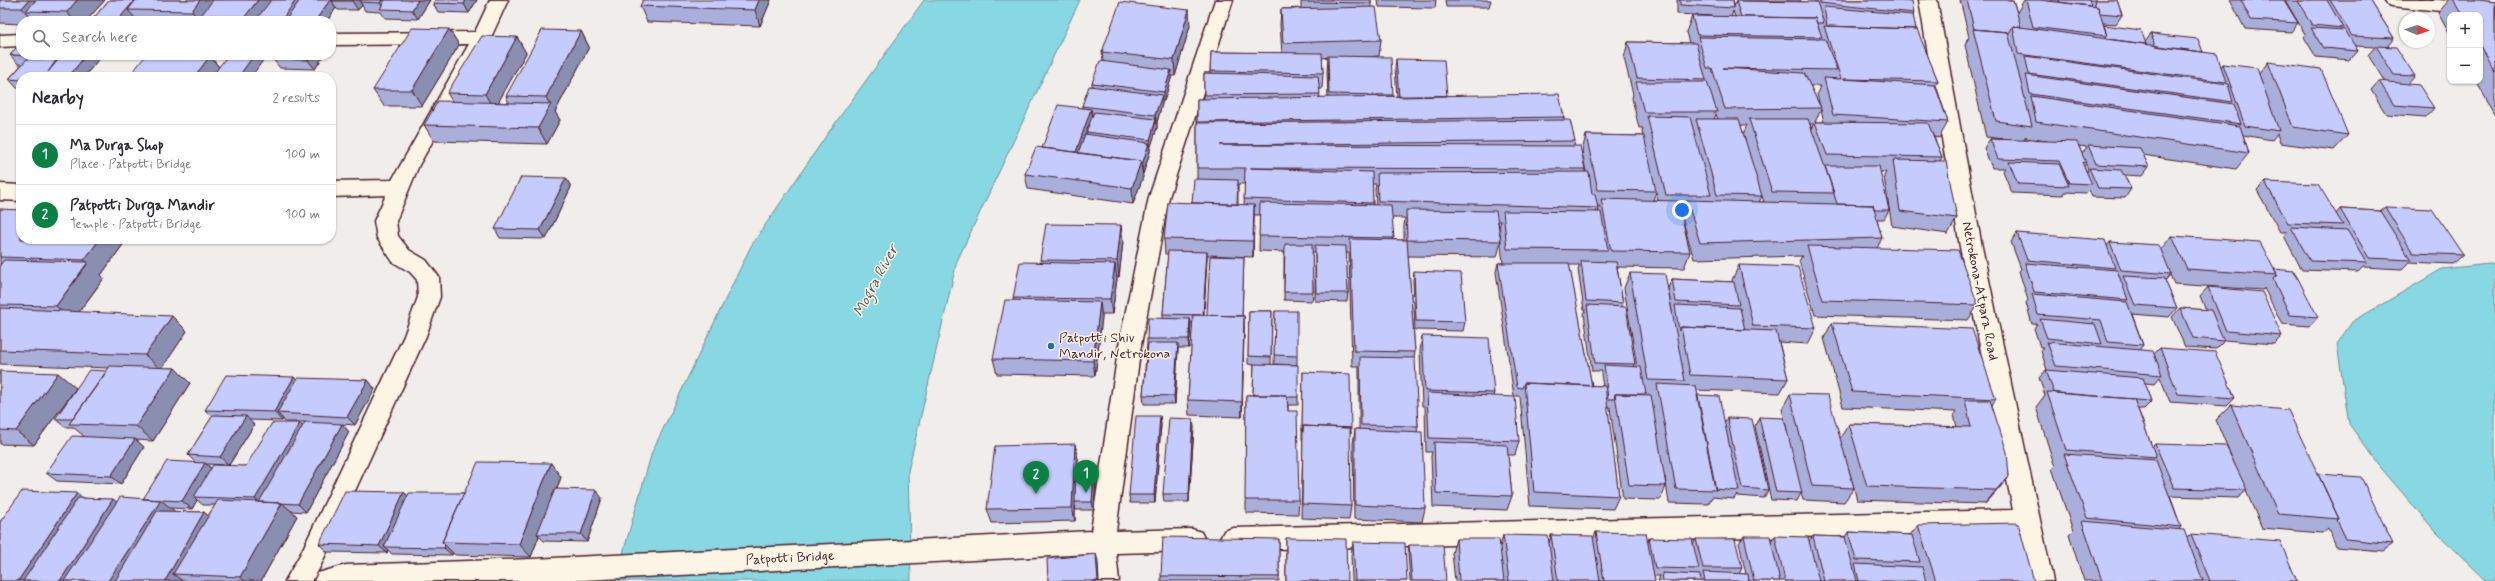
<!DOCTYPE html>
<meta charset="utf-8">
<style>
:root{--surface:#fff;--page:#f2f2f3;--text:#2b2b33;--muted:#7c7c81;--line:#e1e1e2;--accent:#0b8043}
body{margin:0;font-family:Mynerve,sans-serif;background:var(--page);color:var(--text)}
.controls{position:absolute;right:12px;top:12px;display:grid;overflow:hidden;border-radius:8px;box-shadow:0 1px 3px #0004}
.controls button{width:36px;height:36px;display:grid;place-items:center;padding:0;border:0;border-bottom:1px solid var(--line);background:var(--surface);color:var(--text);font:20px sans-serif}
.compass{position:absolute;left:2399px;top:12px;width:36px;height:36px;border-radius:50%;background:var(--surface);box-shadow:0 1px 3px #0004;rotate:92deg}
.you{position:absolute;left:1682px;top:210px;width:14px;height:14px;margin:-10px;border:3px solid #fff;border-radius:50%;background:#1a73e8;box-shadow:0 0 0 6px #1a73e833}
.badge{display:grid;place-items:center;width:26px;height:26px;border-radius:50%;background:var(--accent);color:#fff;font-size:13px;font-weight:700}
.pin{position:absolute;translate:-50% -33px;filter:drop-shadow(0 1px 2px #0008)}
.pin::after{content:'';position:absolute;top:21px;width:14px;height:12px;background:inherit;clip-path:polygon(0 0,100% 0,50% 100%)}
.list{margin:0;padding:0;list-style:none}
h2{display:flex;justify-content:space-between;align-items:center;height:52px;margin:0;padding:0 16px;font-size:17px}
h2 small{font-size:13px;font-weight:400;color:var(--muted)}
.list li{display:grid;grid-template-columns:26px 1fr auto;gap:12px;align-items:center;box-sizing:border-box;height:60px;padding:0 16px;border-top:1px solid var(--line)}
.list b{display:block;font-size:15px;white-space:nowrap}
.list p{margin:0;font-size:13px;white-space:nowrap;color:var(--muted)}
.list em{font-size:13px;font-style:normal;color:var(--muted)}
.icon{flex:none;width:22px;height:22px;fill:none;stroke:currentColor;stroke-width:2;stroke-linecap:round;stroke-linejoin:round}
.map{position:relative;flex:none;width:2495px;height:581px;overflow:hidden}
.search{position:absolute;background:var(--surface);box-shadow:0 1px 3px #0004;left:16px;top:16px;width:320px;height:44px;display:flex;align-items:center;gap:10px;box-sizing:border-box;padding:0 14px;border-radius:16px;color:var(--muted);font-size:15px}
.panel{position:absolute;background:var(--surface);box-shadow:0 1px 3px #0004;left:16px;top:72px;width:320px;height:172px;border-radius:16px}
.map>svg:first-child{display:block}
.water{fill:#87d8e2;stroke:#6f8e99}
.lines{fill:none;stroke-linecap:round;stroke-linejoin:round}
.minor-casing{stroke:#4a1f2b;stroke-width:3}
.minor{fill:#fcf5e5;fill-rule:evenodd}
.wall{fill:#a9afda;stroke:#4a1f2b;fill-rule:evenodd}
.shaded-wall{fill:#8a8eb1;stroke:#4a1f2b}
.building{fill:#c5cbfd;stroke:#4a1f2b}
.poi-dot{fill:#1f6fb2;stroke:#fcf5e5;stroke-width:1.5}
.labels{text-anchor:middle;dominant-baseline:central;stroke-width:3;stroke-linejoin:round;paint-order:stroke}
.street-label{font-size:14px;fill:#4a1f2b;stroke:#fcf5e5}
.poi-label{font-size:14px;fill:#4a1f2b;stroke:#fcf5e5;text-anchor:start}
.water-label{font-size:15px;font-style:italic;fill:#5c5662;stroke:#fcf5e5}
</style>
<div class="map">
<svg width="2495" height="581" viewBox="0 0 2495 581">
<rect width="100%" height="100%" fill="#f1edea"/>
<filter id="ink" filterUnits="userSpaceOnUse"><feTurbulence type="fractalNoise" baseFrequency=".025" numOctaves="2"/><feDisplacementMap in="SourceGraphic" scale="8" xChannelSelector="R" yChannelSelector="G"/><feConvolveMatrix kernelMatrix="1 2 1 2 8 2 1 2 1" color-interpolation-filters="sRGB"/></filter>
<g filter="url(#ink)">
<path class="water" d="M924 0H1080L957 261 908 471 911 581H615L652 452 751 246 826 136Z
M2489 264 2495 265V581H2487L2436 532 2381 468 2349 424 2337 344 2352 322 2442 269Z"/>
<g class="lines">
<defs>
<path id="minor" d="M490 0H508L488 44 419 165 396 221 398 236 409 250 426 260 439 277 440 297 426 336 319 569 312 581H285L301 553 404 336 418 297 417 280 410 272 393 262 377 238 374 221 386 195 331 197V181L392 180 469 44 331 45V33L475 32Z
M1215 0H1233L1169 197 1141 345 1116 531 1192 529 1201 532 1205 540 1201 548 1192 551 1116 553 1119 581H1093L1091 554 564 581H314L318 573 346 565 533 559 1091 531 1119 345 1149 197Z
M1919 0H1937L1982 247 2053 581H2027L2017 532 1233 550 1224 547 1220 539 1224 531 1233 528 2013 510 1960 247Z
M2383 0H2439L2495 7V19L2480 17V15L2392 6 2386 4Z
M21 34V46L0 47V35Z
M0 184 21 185V201L0 200Z"/>
</defs>
<use href="#minor" class="minor-casing"/>
<use href="#minor" class="minor"/>
</g>
<path class="wall" d="M0 0H105L86 21H21V24L0 23Z
M109 0H430L418 19 385 18 381 12 365 11 362 5 358 10H338L336 8 327 21H137L135 18 132 21H92V20Z
M477 0 469 13 438 12 433 3Z
M771 0 760 26 647 22 640 6Z
M1301 0H1371V7L1381 40 1379 56 1365 57 1393 95V97H1397L1395 68 1396 59 1447 96 1564 117V120L1575 141 1574 146 1585 169V172H1586L1582 151 1586 135 1643 136 1642 132 1643 128H1639L1632 98 1633 94 1624 58 1628 42 1689 43 1686 32 1692 16H1712L1677 14V0H1733L1734 7 1736 1H1737V0H1801L1800 2H1815V0H1910V1L1914 13 1913 16 1916 29 1938 81 1936 85 1948 122 1939 138 1934 137 1942 157 1940 161 1957 218 1948 234 1892 226 1884 176 1886 172H1880L1889 210 1884 219H1877L1882 238 1877 248 1978 305 1968 320 1815 315 1799 261 1802 256 1694 259 1682 218 1690 252 1684 268 1617 267 1623 303 1622 307 1635 364 1634 367H1637L1624 288 1630 273 1672 312V311L1668 288 1672 279 1732 282V280L1739 265 1816 328 1808 344 1779 342 1788 379 1780 393 1696 390 1697 395 1724 424 1727 418 1768 490 1764 498 1737 496V494L1734 499 1712 497 1708 504 1669 503 1665 477 1666 486 1660 500 1623 499 1610 408V407H1607L1619 496 1613 509 1530 506 1520 397V396H1514L1496 272 1498 263H1503L1499 227 1501 221H1498L1501 241 1497 257 1408 256 1415 352 1414 358 1418 426 1417 432 1425 508 1422 522 1354 519 1353 444 1355 429H1359V366H1352L1349 253H1346L1348 293 1347 302 1315 301V252H1312L1313 292 1312 301 1284 300V252L1259 251 1260 215H1254L1253 257 1207 255 1204 315H1207L1244 257 1242 316H1244V331L1242 417 1189 415 1188 400 1193 323H1191L1189 348H1178L1175 404H1144L1143 395 1147 343V339L1163 319V314L1168 254H1165L1164 239 1192 203 1197 179V99H1204V73H1210L1211 52 1282 53 1280 25 1281 9 1301 8ZM1733 11 1735 17H1731ZM1328 57 1327 72 1328 98H1320L1319 89H1322L1323 73 1322 58ZM1810 86H1820L1817 94 1820 106ZM1821 109 1824 122H1815ZM1716 114 1718 119H1714ZM1810 124H1814L1812 129ZM1741 125H1747L1743 134ZM1238 184H1245L1244 205H1238ZM1372 184H1376L1375 189 1376 205H1373ZM1656 192 1658 200H1653ZM1762 196 1764 202H1759ZM1597 206H1600L1598 212H1596L1598 208ZM1392 218H1405L1404 226V240H1393ZM1569 265H1580L1578 270 1584 310H1586L1584 314 1592 371H1602L1601 374 1603 386H1592Z
M1378 0H1436L1435 8 1379 7Z
M1445 0H1491L1489 7H1446Z
M1960 0H2013L2017 13 2024 0H2040L2051 1V0H2089V1L2090 0H2117L2122 15 2116 24 2103 23 2104 25 2145 42 2151 34 2203 52 2221 67 2223 64 2259 74 2268 62 2348 135 2334 150 2280 143 2277 134 2272 140 2243 135 2249 153 2236 169 2143 155 2149 167 2142 176 2124 175 2131 189 2125 198 2092 197 2089 190 2086 193 2064 192 2063 195 2012 193 2003 171 2005 168H1992L1984 148 1990 139H2004L1986 137 1965 45 1969 37ZM2026 136V138L2047 141 2024 140ZM2079 146 2087 147 2082 154ZM2086 164 2088 169 2087 172 2084 166Z
M2230 0H2284L2298 23 2291 32 2245 29Z
M2285 0H2370L2394 38 2387 47 2415 76 2408 84 2434 108 2426 117 2386 114 2371 90 2379 81 2385 82 2368 55 2375 47 2355 46 2358 51 2350 60 2316 57 2304 37 2306 34H2305Z
M2449 0H2479L2495 2V115L2476 81H2480V15H2450V35L2438 13Z
M1190 26 1175 76H1171V79L1164 101H1162V104L1157 122V128L1150 149V152L1143 174H1142L1143 177 1133 204 1028 189 1025 174 1042 148 1082 108V106L1092 86V83L1103 61 1102 52Z
M449 29 459 45 422 106H384L373 90Z
M581 31 589 47 555 112 560 120 547 144 434 141 424 125 452 101 447 93 517 37 526 53 498 102 509 103 506 96Z
M10 55H102L84 77H21V89L17 88 9 79 22 64H18Z
M276 55H324L315 69 280 68 273 59Z
M210 56 219 67 251 77H129Z
M566 178 571 187 546 239 500 238 495 229Z
M2265 182 2336 214 2340 209 2380 211 2385 207 2463 255 2453 264 2409 262 2402 269 2363 267 2358 272 2302 270 2284 236 2287 232H2280L2257 190Z
M0 209 127 239 101 275 104 278 79 312 187 331 162 368H175L190 383 153 441 136 440 144 447 121 484 57 481 46 473 85 437 73 427H65L55 419 107 371 109 368 0 364Z
M2017 233 2107 246 2110 242 2161 249 2172 236 2274 269 2318 317 2310 326 2282 324 2264 288 2263 290 2174 284 2170 275 2165 281 2177 308 2169 317 2132 314 2143 345 2139 350 2154 354 2160 348 2235 398 2227 406 2170 402 2160 377 2154 384 2145 383 2152 401 2144 409H2138L2152 447 2155 444 2237 470 2216 420 2231 405 2318 474 2393 544 2383 551 2336 547 2328 528 2322 533 2262 528 2246 491 2238 498 2170 496 2181 527 2179 529 2187 538 2191 534 2297 581H2084L2069 535 2073 531 2052 468 2055 465 2054 464 2036 407 2045 395 2039 378 2046 370H2047L2041 351 2043 347H2040L2034 328 2037 324H2032L2026 303 2028 300 2019 271 2021 269 2011 242Z
M1123 241 1119 277H1116L1117 279 1112 314H1102V317L1095 376 997 374 993 359 1014 300 1013 298 1041 262 1040 260Z
M1414 271 1465 322 1463 331 1415 330 1413 280Z
M2208 287 2282 336 2274 344 2224 340V341L2216 349 2185 347 2172 317 2180 308 2206 310 2200 296Z
M1249 311H1272L1271 364 1298 397V405H1288V411L1299 500 1298 514 1246 513V395H1253L1254 365 1248 364Z
M1275 311 1297 356V365L1274 364Z
M1832 323 1996 399 1992 405 2009 476 1985 504 1857 500 1848 467 1854 488 1844 502 1803 500 1801 493 1797 501 1771 500 1755 426 1759 417 1787 430 1782 409 1790 394 1840 438 1849 424 1957 427 1954 415 1956 412 1843 407 1824 338Z
M1422 336 1494 393 1493 396 1519 441 1515 455H1508L1512 496 1507 510 1433 507 1431 456 1432 452H1426L1425 406H1422L1420 351Z
M0 371 76 388 34 445 0 444Z
M1303 372 1351 506 1349 520 1301 518 1303 440H1302Z
M294 377 297 380H368L375 389 355 425 342 424 349 432 306 512 291 511 297 516 261 581H0V521L77 493 83 498 117 502 143 499 196 463 188 455 212 417 205 410ZM283 419 285 422H305L303 426 246 466 211 468 206 464 229 465 254 425 249 420 282 421ZM197 500 203 505H215L208 516 204 512H175L170 508 192 509Z
M1160 416 1161 425 1155 503H1130L1129 495Z
M1194 427 1189 502H1164L1163 494Z
M1075 444 1078 459 1077 469H1094L1096 477 1094 510H1076L1075 506V521L992 523 987 509Z
M561 477 557 489 602 498 587 542 544 541 539 536 531 557 455 555 453 553 452 555 392 554 388 550 387 553 327 552 319 544 404 492 408 496 464 493Z
M1918 525 2034 581H1658L1660 576H1654L1655 581H1455L1452 553 1456 539 1500 547 1503 535 1549 543 1551 535 1593 539 1596 532 1648 542 1649 538 1693 544 1696 539 1742 568 1739 574H1746L1739 543 1744 536 1771 541 1775 536 1809 541 1813 536 1845 537 1848 532 1910 535Z
M1286 538 1347 581H1286Z
M1279 539V581H1161V576Z
M1353 542 1407 581H1352L1351 555Z
M1409 545 1446 581H1410L1408 553Z"/>
<path class="shaded-wall" d="M29 0H57L26 11 35 21H33L22 8Z
M77 0H105L86 21H74L67 12Z
M135 0H149L128 10 135 18 132 21H117Z
M200 0H225L199 18 202 21H199L192 11Z
M258 0H281L265 21H245L243 19Z
M296 0H309L294 21H281Z
M330 0H342L332 1 336 8 327 21H315Z
M353 0H365L360 2 362 5 358 10 352 1Z
M382 0H394L384 9 380 3Z
M418 0H430L418 19 412 10Z
M466 0H477L469 13 464 4Z
M759 0H771L760 26 755 10Z
M1189 10 1190 26 1175 76 1174 60Z
M449 29 459 45 422 106 412 90Z
M581 31 589 47 555 112 560 120 547 144 538 128 550 105 546 97Z
M517 37 526 53 494 110 485 94Z
M54 55H70L48 72 56 60 53 56Z
M86 55H102L84 77H70L69 76Z
M254 55H267L251 77H240L239 76Z
M311 55H324L315 69 308 60Z
M210 56 223 72 213 75 215 77H194Z
M1171 70V79L1164 101V92Z
M1162 95V104L1157 122V128L1150 149V140L1156 121 1155 115Z
M1091 109 1093 118 1086 132 1087 135 1077 155 1074 157Z
M1149 143 1150 152 1143 174 1142 165Z
M1141 161 1143 177 1133 204 1132 188Z
M566 178 571 187 546 239 540 230Z
M1254 205V221L1253 257V241Z
M1121 225 1123 241 1119 277 1117 261Z
M100 239H127L101 275 104 278 72 321 56 306 88 263 84 260Z
M1207 252V261L1203 323V315Z
M1115 264 1117 279 1112 314 1110 299Z
M1100 302 1102 317 1095 376 1093 361Z
M172 316 187 331 161 370 145 355Z
M1244 316V331L1242 417V402Z
M1190 319 1191 328 1189 348V339Z
M1178 343V351L1175 404 1174 396Z
M175 368 190 383 153 441 136 426Z
M58 373 76 388 34 445 16 431Z
M294 377 302 386 277 413 283 419 282 421 274 412Z
M368 380 375 389 355 425 347 417Z
M246 416 254 425 229 465 220 457Z
M1160 416 1161 425 1155 503 1154 495Z
M1193 419 1194 427 1189 502V494Z
M300 423 308 432 264 507 255 499Z
M342 424 349 432 306 512 298 504Z
M135 439 144 447 121 484 111 476Z
M1075 444 1078 459 1076 502H1075V521L1072 508Z
M205 463 214 471 194 497 197 500 192 509 182 501Z
M551 463 561 477 540 534H537L539 536 531 557 519 544Z
M1094 469 1096 477 1094 510 1092 502Z
M2009 476 1998 490 1985 504 1996 490Z
M596 490 602 498 587 542 581 534Z
M404 492 411 500 384 547 388 550 387 553 379 546Z
M77 493 95 507 47 581H18Z
M113 499 130 513 87 581H60Z
M161 500 178 514 135 581H108Z
M282 503 297 516 261 581H245L240 577Z
M204 512 220 526 173 574 183 581H165Z
M445 545 453 553 452 555 444 548Z
M1096 554 1098 561 1099 581H1098Z"/>
<path class="building" d="M0 0H29L22 8H0Z
M36 0H77L67 12 26 11Z
M109 0H135L117 21 92 20Z
M136 0H200L192 11 128 10Z
M213 0H258L243 19 199 18Z
M271 0H296L281 21H255Z
M300 0H330L315 21H285Z
M332 0H353L352 1H332Z
M361 0H382L380 3 360 2Z
M385 0H418L412 10 380 9Z
M435 0H466L464 4 433 3Z
M643 0H759L755 10 640 6Z
M1302 0H1371V3L1302 2Z
M1680 0H1733L1734 8 1680 5Z
M1819 0H1900L1912 1 1914 13 1820 3Z
M1967 0H2013L2021 27 2013 26 2009 33H2008V32L1974 29Z
M2026 0H2040L2098 7 2107 36 2033 27Z
M2059 0H2089L2091 6 2059 2Z
M2094 0H2117L2122 15 2100 13 2098 7 2095 6Z
M2241 0H2284L2298 23 2251 20Z
M2297 0H2327L2343 28 2312 25Z
M2330 0H2370L2394 38 2352 36Z
M2453 0H2479L2495 2V72L2480 46V15H2462Z
M1736 1 1817 2 1824 23H1817L1815 18 1741 17Z
M1120 2 1189 10 1174 60 1102 52Z
M1376 7 1381 40 1283 43 1281 9Z
M1824 7 1913 15 1916 29 1827 26Z
M1692 16 1815 18 1822 37 1697 35Z
M2104 25 2141 30 2146 44 2106 39 2107 36Z
M1824 26 1917 29 1938 81 1843 79 1935 85 1948 122 1833 115 1824 78 1841 79Z
M2013 26 2217 54 2226 82 2018 54Z
M412 28 449 29 412 90H373Z
M2311 28 2345 30 2358 51 2323 48Z
M1973 29 2008 32 2032 126 1996 121Z
M542 30 581 31 546 97 506 96Z
M2151 34 2198 39 2203 52 2155 46Z
M482 36 517 37 485 94 447 93Z
M1698 37 1825 39 1837 70 1723 68 1804 73 1821 108 1725 109 1712 68H1707Z
M21 42V55H54L53 56 10 55Z
M1628 42 1696 43 1706 80 1637 78Z
M2376 46 2396 47 2415 76 2394 75Z
M1211 52 1322 53 1323 73 1210 71Z
M62 55H86L69 76 44 75 42 77H21V80L9 79 27 59H57L48 72Z
M146 55 210 56 194 77H129Z
M228 55H254L239 76 213 75Z
M276 55H311L308 60 273 59Z
M1328 56 1391 57 1393 95 1329 94Z
M2025 56 2228 84 2233 102 2029 74Z
M1396 59 1444 60 1447 96 1399 97Z
M1100 61 1171 70 1164 92 1092 83Z
M2268 62 2321 69 2348 135 2293 127Z
M2223 64 2257 68 2279 131 2245 126Z
M1204 73 1318 76 1320 94 1204 95Z
M2026 75 2234 104 2241 124 2030 94Z
M2379 81 2419 85 2434 108 2394 105Z
M1636 82H1707L1717 112H1644Z
M1089 86 1162 95 1155 115 1082 106Z
M1559 94 1564 117 1197 122V99Z
M2031 96 2240 126 2249 153 2036 122Z
M438 101 551 104 538 128 424 125Z
M1058 105 1091 109 1076 152 1042 148Z
M1094 112 1156 119 1150 140 1086 132Z
M1647 116 1690 117 1711 195H1666Z
M1696 119H1739L1762 196 1717 195Z
M1749 119H1808L1834 193 1772 192Z
M1570 120 1575 141 1220 145 1580 146 1585 169 1250 168 1372 172 1373 203 1244 199 1245 168H1197V123Z
M1815 122 1928 123 1942 157 1827 155Z
M1085 134 1149 143 1142 165 1141 161 1078 153Z
M1586 135 1644 136 1656 191 1598 190Z
M1990 139 2077 142 2086 163 2082 162 2092 184 2069 183 2059 161 1998 159Z
M2088 145 2140 148 2149 167 2096 164Z
M1036 147 1141 161 1132 188 1025 174Z
M1893 160 1946 161 1957 218 1900 211Z
M2009 162 2059 164 2069 186 2018 184Z
M1825 166H1879L1889 210H1874L1873 205 1837 204 1834 194V193Z
M2089 168 2121 170 2131 189 2098 188Z
M1589 172 1592 194H1595L1598 208 1378 201 1377 173Z
M521 177 566 178 540 230 495 229Z
M1194 179 1238 180 1237 204 1192 203Z
M2265 182 2318 184 2343 225 2288 223Z
M1601 199 1678 201 1690 252 1611 251Z
M1687 200 1873 205 1882 238 1700 243Z
M1168 202 1254 205 1253 241 1164 239Z
M1260 203 1391 205 1394 238 1259 236Z
M2385 207 2432 209 2463 255 2413 253Z
M0 209 21 210V239H100L84 260 0 257Z
M2340 209 2380 211 2411 260 2369 258Z
M1406 210 1496 211 1501 241 1407 240Z
M1503 211 1601 212 1608 250 1507 249Z
M1046 224 1121 225 1117 261 1040 260Z
M2291 227 2347 230 2367 263 2310 261Z
M2017 233 2105 240 2115 268 2027 260Z
M2172 236 2260 242 2277 275 2187 269Z
M1350 239 1407 240 1415 352 1354 351Z
M2110 242 2159 245 2171 274 2121 270Z
M1285 244H1312L1313 292H1284Z
M1315 245 1346 246 1348 293H1316Z
M1807 246 1958 250 1978 305 1823 300Z
M1168 251 1207 252 1203 315 1163 314Z
M1210 256 1244 257 1242 316 1207 315Z
M4 260 88 262 56 306 0 305V265Z
M1581 261 1616 262 1623 303 1586 301Z
M1020 262 1115 264 1110 299 1013 298Z
M1498 263H1569L1592 386 1524 383 1522 388 1517 387Z
M2025 263 2117 270 2128 300 2034 292Z
M1739 265 1798 267 1816 328 1753 326Z
M2274 269 2294 271 2318 317 2290 315 2273 279 2277 275Z
M1414 271 1461 273 1465 322 1416 321Z
M1630 273 1665 274 1685 381 1648 380Z
M2123 276 2164 278 2177 308 2135 305Z
M1672 279 1734 282 1739 305 1676 302Z
M2208 287 2262 292 2282 336 2226 331Z
M2032 294 2127 302 2143 345 2108 342 2101 320 2038 315Z
M1005 300 1100 302 1093 361 993 359Z
M1587 305 1626 307 1635 364 1595 363Z
M1675 305 1740 308 1745 330 1681 327 1679 331Z
M0 308 172 316 145 355 0 350Z
M2180 308 2211 310 2224 341 2193 338Z
M1249 311H1272L1271 357 1248 356Z
M1275 311H1297V356L1274 355Z
M1193 315 1244 316 1242 402 1188 400Z
M1148 318 1190 319 1189 339H1147Z
M2040 319 2095 324 2102 344 2047 338Z
M1832 323 1972 329 1996 399 1852 392Z
M1681 327 1776 331 1788 379 1690 375Z
M1422 336 1489 338 1494 393 1425 391Z
M2047 342 2153 351 2162 375 2056 366Z
M1148 343H1178L1174 396 1143 395Z
M2160 348 2215 352 2235 398 2178 394Z
M1360 357 1415 358 1418 426 1361 425Z
M1254 364 1298 365V397H1287V395H1253Z
M1604 365 1641 367 1646 394H1615L1614 399H1608Z
M110 366 175 368 136 426 69 424Z
M89 370 107 371 73 419H55Z
M2046 370 2143 378 2152 401 2134 400V399L2054 393Z
M0 371 58 373 16 431 0 430Z
M1303 372 1350 374 1351 433 1350 428 1303 426V431H1302Z
M226 375 294 377 274 412 205 410Z
M298 378 368 380 347 417 277 413Z
M1524 383 1605 386 1619 496 1534 492Z
M1657 384 1696 386 1716 490 1676 489Z
M2047 392 2134 399 2156 457 2066 450Z
M1427 393 1515 397 1519 441 1429 438Z
M1615 394 1651 395 1666 486 1629 485Z
M1790 394 1828 395 1854 488 1812 486Z
M1246 395H1287L1288 411H1297L1299 500H1245Z
M1697 395 1719 396 1739 491 1715 489Z
M1965 400H1990L2007 452 2009 476 1996 490 1867 486 1849 424 1971 427Z
M2231 405 2288 410 2339 519 2278 514Z
M213 415 246 416 220 457 188 455Z
M1136 416H1160L1154 495H1129Z
M1759 417 1784 418 1802 493 1776 492Z
M1169 418 1193 419 1189 494H1163Z
M1727 418 1752 419 1768 490 1742 488Z
M305 422 342 424 298 504 259 502Z
M272 423H300L255 499 194 497 213 465 246 466Z
M1303 426 1350 428 1351 506 1302 504Z
M1355 429 1422 432 1425 508 1355 505Z
M72 436 135 439 111 476 46 473Z
M1434 442 1507 445 1512 496 1436 493Z
M1075 444 1072 508 987 509 995 446Z
M2155 444 2226 446 2247 490 2174 488Z
M2064 454 2156 460 2181 527 2087 518Z
M167 461 205 463 182 501 143 499Z
M478 462 551 463 519 544 442 542Z
M1076 469H1094L1092 502H1075Z
M2318 474 2361 477 2393 544 2346 539 2337 520 2339 519Z
M555 489 596 490 581 534H537Z
M22 491 77 493 18 581H0V522Z
M345 491 404 492 379 546 319 544Z
M409 493H464L442 542 445 545 444 548 384 547Z
M120 497 161 500 108 581H64Z
M78 498 113 499 60 581H23Z
M218 500 282 503 240 577 173 574Z
M157 511 204 512 165 581H115Z
M2082 521 2184 530 2203 581H2102Z
M2018 523 2034 581H1936L1918 525Z
M1596 532 1646 533 1655 581H1604Z
M1848 532 1912 535 1920 562 1856 560Z
M2191 534 2280 541 2297 581H2210Z
M1503 535 1548 536 1554 581H1509Z
M1551 535 1593 536 1600 581H1558Z
M1744 536H1770L1780 581H1754Z
M1775 536 1808 537 1819 581H1785Z
M1813 536 1845 537 1857 581H1824Z
M1163 537 1279 539V577L1161 576Z
M1286 538 1346 539 1347 581H1286Z
M1649 538 1692 539 1699 569 1655 568Z
M1456 539H1499L1504 581H1459Z
M1696 539H1735L1742 568H1703Z
M1353 542 1405 543 1407 581H1355Z
M1409 545H1443L1446 581H1412Z
M1096 554 1098 581H1048L1047 559Z
M1855 564 1922 567 1926 581H1859Z
M1703 572 1748 574 1749 581H1705Z
M1662 573 1700 575 1701 581H1663Z"/>
</g>
<circle class="poi-dot" cx="1051" cy="346" r="4"/>
<g class="labels">
<g class="street-label">
<text transform="translate(1980 291) rotate(79)">Netrokona-Atpara Road</text>
<text transform="translate(790 558) rotate(-3)">Patpotti Bridge</text>
</g>
<g class="poi-label">
<text x="1059" y="338">Patpotti Shiv<tspan x="1059" dy="16">Mandir, Netrokona</tspan></text>
</g>
<g class="water-label">
<text transform="translate(876 281) rotate(-62)">Mogra River</text>
</g>
</g>
</svg>
<div class="controls">
<button>+</button>
<button>−</button>
</div>
<svg class="compass" viewBox="-18 -18 36 36"><path d="M0-13l5 13h-10z" fill="#e53935"/><path d="M0 13l5-13h-10z" fill="#7c7c81"/></svg>
<div class="you"></div>
<div class="pin badge" style="left:1086px;top:493px">1</div>
<div class="pin badge" style="left:1036px;top:494px">2</div>
<div class="search"><svg class="icon" aria-label="search" viewBox="0 0 24 24"><circle cx="10" cy="10" r="6"/><path d="M15 15l6 6"/></svg>Search here</div>
<section class="panel">
<h2>Nearby<small>2 results</small></h2>
<ul class="list">
<li><span class="badge">1</span><div><b>Ma Durga Shop</b><p>Place · Patpotti Bridge</p></div><em>100 m</em></li>
<li><span class="badge">2</span><div><b>Patpotti Durga Mandir</b><p>Temple · Patpotti Bridge</p></div><em>100 m</em></li>
</ul>
</section>
</div>
